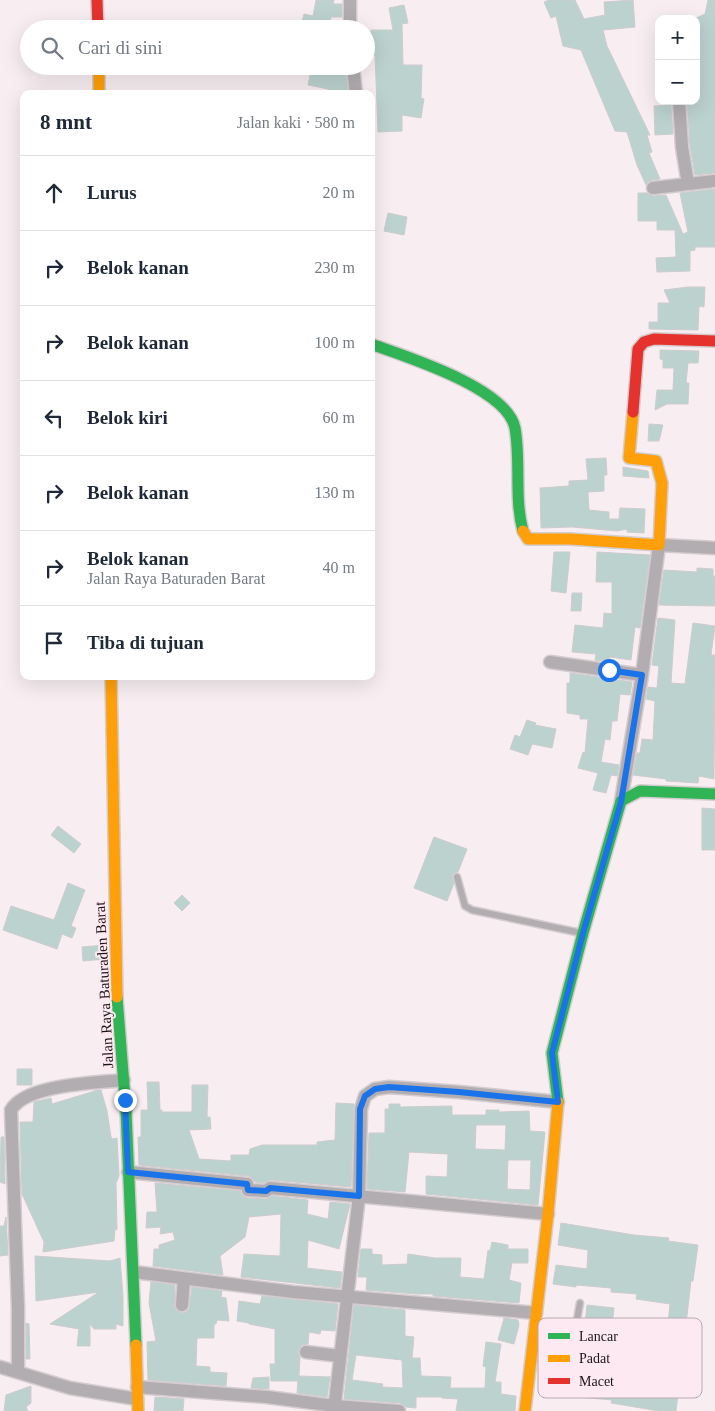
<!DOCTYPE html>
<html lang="id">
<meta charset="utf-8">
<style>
:root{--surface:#fff;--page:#f2f2f3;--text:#1f2937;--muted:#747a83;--line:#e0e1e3}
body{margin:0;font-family:"Times New Roman",serif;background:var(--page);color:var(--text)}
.controls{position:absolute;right:15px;top:15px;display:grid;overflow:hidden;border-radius:10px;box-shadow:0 5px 20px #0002}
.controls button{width:45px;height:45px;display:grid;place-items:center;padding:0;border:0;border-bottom:1px solid var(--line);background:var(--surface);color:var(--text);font:25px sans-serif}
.stop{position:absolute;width:15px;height:15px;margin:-11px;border:4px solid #1a73e8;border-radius:50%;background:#fff}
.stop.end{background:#1a73e8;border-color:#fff;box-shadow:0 1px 5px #0008}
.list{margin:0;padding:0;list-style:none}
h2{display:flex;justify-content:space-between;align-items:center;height:65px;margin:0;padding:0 20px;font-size:21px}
h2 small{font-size:16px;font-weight:400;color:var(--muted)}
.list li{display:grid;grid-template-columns:32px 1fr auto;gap:15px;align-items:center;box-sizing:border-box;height:75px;padding:0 20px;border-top:1px solid var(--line)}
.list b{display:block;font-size:19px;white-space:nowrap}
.list p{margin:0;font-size:16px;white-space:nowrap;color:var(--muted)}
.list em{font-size:16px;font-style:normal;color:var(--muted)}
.icon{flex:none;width:28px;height:28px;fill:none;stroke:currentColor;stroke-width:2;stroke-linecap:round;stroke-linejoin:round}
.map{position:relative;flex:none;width:715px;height:1411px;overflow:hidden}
.search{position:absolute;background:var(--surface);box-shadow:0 5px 20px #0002;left:20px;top:20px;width:355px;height:55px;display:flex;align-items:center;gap:12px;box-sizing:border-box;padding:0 18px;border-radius:28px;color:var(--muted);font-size:19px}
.panel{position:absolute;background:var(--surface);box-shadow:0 5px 20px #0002;left:20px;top:90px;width:355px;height:590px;border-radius:10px}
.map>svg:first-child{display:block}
.building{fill:#bcd2cf;stroke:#cdcccd;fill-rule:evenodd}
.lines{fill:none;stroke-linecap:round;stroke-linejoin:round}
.lane-casing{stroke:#d4cccf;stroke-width:9}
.street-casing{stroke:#d4cccf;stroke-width:15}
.fast-casing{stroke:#d4cccf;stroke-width:14}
.slow-casing{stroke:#d4cccf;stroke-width:14}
.jam-casing{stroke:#d4cccf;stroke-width:14}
.lane{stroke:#b2adb0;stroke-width:6}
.street{stroke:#b2adb0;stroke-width:12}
.fast{stroke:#30b455;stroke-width:11}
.slow{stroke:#ff9f0a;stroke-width:11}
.jam{stroke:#e5322d;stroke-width:11}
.route{stroke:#1a73e8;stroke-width:6}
.labels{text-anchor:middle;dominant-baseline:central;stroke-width:4;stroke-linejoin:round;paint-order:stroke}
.street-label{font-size:15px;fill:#1c1518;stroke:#fde9f1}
.key{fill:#fde9f1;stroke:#baa9b0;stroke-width:1}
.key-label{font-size:14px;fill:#1c1518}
</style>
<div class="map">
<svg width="715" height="1411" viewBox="0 0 715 1411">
<rect width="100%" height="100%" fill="#f8eef2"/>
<path class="building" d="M316 0H334L333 4H342V17H331L328 29H300L304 14 313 16Z
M549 0H575L584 19 605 15 604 2 633 0 635 27 603 30 607 46 650 135H647L652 152 649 153 660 179 652 180 646 185 637 165 627 132 615 131 581 50 563 46 556 16 551 18 544 2Z
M708 0H715V173L695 175 690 146 687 101H696V18L705 14Z
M404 5 408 23 402 24 403 65H422L421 98 424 99 421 118 402 115V131L378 132 375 55H371V30H393L389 8Z
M312 66H345L348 91H344L345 94H329L328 89 308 85Z
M671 105 673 134 655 135 654 106Z
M715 189V247H695V250L690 251V271L657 272 656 258 676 257 675 230H657V221H638V193H647L653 196 666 195 683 234 688 232 680 193Z
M388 213 407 217 404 235 384 231Z
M688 287H705L704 307 699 306 698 330 649 329V322H658V303H670L664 290Z
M660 350 699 351 698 363H688L686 383H689L688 404H667L655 410 657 390H673L674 368H663V360L660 359Z
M649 424 663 425 659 441H648Z
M606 458 607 475H604V491L588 492 589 510 609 512V519H619L620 508 645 509 644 533 627 532V529L617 531 572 527 541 528 540 488 569 486V481L588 480 586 459Z
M623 467 648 471 649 478 623 476Z
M554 552H570L566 593 551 591Z
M597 552 650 555 640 628 635 627 631 660 610 657 609 662 595 660 596 654 572 652 575 625 603 628 604 613 612 614V582H596Z
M697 568 713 569V576H715V606L659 605 664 570 697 572Z
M572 593H582L581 611H571Z
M658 618 675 620 671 683 685 684 693 623 715 626 711 655H715L714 779 699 776 698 783 666 781V779L633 775 637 753H640L642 739 653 740 655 701 646 699 648 687 657 688 659 666 652 665Z
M570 673 632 682 630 695 620 694 617 721H612L610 740 605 739 601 762 619 765 617 776 611 775 606 793 593 790 598 773 578 768 583 752 585 753 588 719H580V715L567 713V683H570Z
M527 720 536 723 535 725 556 729 552 748 532 744 528 755 510 749 515 735 520 737Z
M702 808 715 809V850H702Z
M58 826 81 844 74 853 51 835Z
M434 837 467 849 458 872 452 875 454 883 447 901 414 888Z
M68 883 85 890 71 926 76 928 72 938 62 934 57 949 3 930 11 906 54 920Z
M182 895 190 903 182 911 174 903Z
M105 945V959L83 961 82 947Z
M17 1069H32V1085H17Z
M147 1082H159L160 1110H162V1112H192V1085H208L207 1117H210L211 1129 189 1130 199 1159 231 1161V1155H249L250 1149 262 1145H317V1142L335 1140 336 1103 354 1104 351 1187 271 1180 264 1183 255 1182 252 1178 248 1176 139 1165 138 1137H141V1110H148Z
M98 1090H101L107 1111 111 1137 112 1139 117 1138 119 1176 116 1183 117 1230 115 1229 114 1241 43 1252 44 1242 22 1194 20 1122H33L34 1102 51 1098 52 1104Z
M389 1104H400V1107L452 1106V1115H486V1110H499V1112L529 1111 530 1131 545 1132 538 1205 426 1194V1176L447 1177 448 1154 409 1152 405 1192 367 1189 369 1133H385V1109H389ZM476 1125H506L505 1150 475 1149ZM508 1160H531L530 1190 507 1189Z
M1 1137H4L5 1184 0 1182Z
M155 1183 240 1191 244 1197 248 1198 266 1199 272 1196 308 1200 307 1214 328 1219 330 1202 350 1204 339 1249 308 1240 307 1268 342 1272 340 1288 241 1277 244 1254 280 1256 281 1214 249 1217 245 1237 220 1256 223 1275 153 1266 154 1249H159V1245L175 1240 173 1232 160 1234 161 1227 146 1228 147 1212H157Z
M6 1217 8 1255 0 1256V1226H4Z
M561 1223 634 1235 669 1238 668 1241 698 1245 693 1281H691L676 1411H659L611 1403 612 1400 577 1397 587 1305 614 1308 607 1370 662 1379 670 1304 636 1299 637 1294 611 1292V1288L576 1285V1287L553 1284 556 1265 587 1269 588 1250 558 1245Z
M492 1242 508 1245V1249H528V1263H512L509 1280 521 1283 519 1303 433 1296V1294H416L366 1290 367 1277H358L361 1249H372V1254L382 1255V1265L407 1264 408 1254 435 1258H461L460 1277 484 1279 488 1250 490 1251Z
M35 1256 110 1261 120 1258 123 1296V1326L116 1324V1329H94L90 1324V1346H77L79 1329 50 1324 99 1292 36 1301Z
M151 1282 175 1285V1308L181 1313 186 1312 189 1309 192 1287 222 1291 221 1297 226 1298 229 1321 217 1320 216 1324H214V1338H197L196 1366 210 1367V1372L227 1373 226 1386 148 1380 147 1342 156 1341 149 1303Z
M262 1296 338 1304 335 1331 321 1330 320 1334 309 1332 308 1344 302 1345 298 1352 300 1357 299 1376 329 1377 330 1376 327 1397 297 1393 298 1381H271L270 1364H275V1329L249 1324V1323L237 1321 239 1301 260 1304Z
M354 1305 405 1310V1336L414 1337 412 1358H420L421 1376 451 1377 450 1388H485L486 1367 483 1366 486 1342 501 1344 495 1382H501V1394L516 1396 515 1411H456L458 1399 442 1398V1397H416V1408L406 1407 400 1403 344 1399ZM356 1355 402 1360 403 1388 382 1387 383 1384 352 1380Z
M504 1318 518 1320 519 1325 514 1344 498 1340Z
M26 1323 29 1324 30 1359H26Z
M269 1377V1389L251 1388 253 1378Z
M31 1386V1403L26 1407 28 1411H4L6 1395Z
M155 1397 184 1399 183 1411H154Z"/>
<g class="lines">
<defs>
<path id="lane" d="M457 877 465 906 472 910 581 933
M532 1349 570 1348 573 1342 580 1303"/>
<path id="street" d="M350 0V29
M353 66 356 94
M679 101 682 147 688 184
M653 188 715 181
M550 662 642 675
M621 801 642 675 659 545 715 548
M128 1172 247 1184 248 1190 266 1191 270 1188 303 1191 548 1214
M134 1272 293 1292 536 1313
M182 1305 184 1279
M306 1352 340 1356
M0 1367 70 1388 137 1399
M18 1372V1308L11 1110C26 1084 96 1083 124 1080
M137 1387 267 1397 335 1406 399 1411
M334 1411 359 1196 361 1109 365 1096 375 1089 389 1087 459 1092 558 1102"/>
<path id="fast" d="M371 344C407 357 507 388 515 428 521 462 514 498 523 531
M117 997 126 1111 136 1345
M558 1102 552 1053 583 933 621 801 640 791 715 794"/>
<path id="slow" d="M99 66V94
M523 531 528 539H570L659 545 662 483 656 461 629 458 633 412
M111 676 117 997
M136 1345 138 1411
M525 1411 548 1214 558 1102"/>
<path id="jam" d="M97 0 98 29
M633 412 638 349 644 342 654 339 715 341"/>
</defs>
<use href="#lane" class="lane-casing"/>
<use href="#street" class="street-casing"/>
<use href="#fast" class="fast-casing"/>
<use href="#slow" class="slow-casing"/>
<use href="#jam" class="jam-casing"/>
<use href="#lane" class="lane"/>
<use href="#street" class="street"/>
<use href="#fast" class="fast"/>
<use href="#slow" class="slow"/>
<use href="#jam" class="jam"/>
</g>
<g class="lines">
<path class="route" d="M125 1100 128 1172 247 1184 248 1190 266 1191 270 1188 359 1196 360 1109 365 1096 375 1089 389 1087 459 1092 558 1102 552 1053 583 933 621 802 642 675 609 670"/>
</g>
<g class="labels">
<g class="street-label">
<text transform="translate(104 985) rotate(-93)">Jalan Raya Baturaden Barat</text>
</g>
</g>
<rect x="538" y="1318" width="164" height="80" rx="8" class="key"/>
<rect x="548" y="1333" width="22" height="6" fill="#30b455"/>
<rect x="548" y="1355" width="22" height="7" fill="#ff9f0a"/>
<rect x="548" y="1378" width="22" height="6" fill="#e5322d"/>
<g class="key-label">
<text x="579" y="1341">Lancar</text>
<text x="579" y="1363">Padat</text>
<text x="579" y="1386">Macet</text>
</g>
</svg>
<div class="controls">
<button>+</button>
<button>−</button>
</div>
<div class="stop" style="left:609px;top:670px"></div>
<div class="stop end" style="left:125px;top:1100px"></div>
<div class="search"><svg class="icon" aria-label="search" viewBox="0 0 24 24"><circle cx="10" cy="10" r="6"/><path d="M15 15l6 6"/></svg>Cari di sini</div>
<section class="panel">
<h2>8 mnt<small>Jalan kaki · 580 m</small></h2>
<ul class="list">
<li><svg class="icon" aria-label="ahead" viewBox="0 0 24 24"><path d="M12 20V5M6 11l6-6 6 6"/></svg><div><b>Lurus</b></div><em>20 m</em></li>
<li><svg class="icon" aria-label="right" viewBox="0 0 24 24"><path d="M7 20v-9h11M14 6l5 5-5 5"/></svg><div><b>Belok kanan</b></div><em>230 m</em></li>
<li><svg class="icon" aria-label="right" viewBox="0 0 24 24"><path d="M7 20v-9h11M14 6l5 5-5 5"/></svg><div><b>Belok kanan</b></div><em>100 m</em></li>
<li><svg class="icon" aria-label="left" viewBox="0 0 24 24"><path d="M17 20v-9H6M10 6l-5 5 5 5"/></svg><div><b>Belok kiri</b></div><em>60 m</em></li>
<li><svg class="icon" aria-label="right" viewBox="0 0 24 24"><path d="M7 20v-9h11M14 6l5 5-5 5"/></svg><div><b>Belok kanan</b></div><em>130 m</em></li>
<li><svg class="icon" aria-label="right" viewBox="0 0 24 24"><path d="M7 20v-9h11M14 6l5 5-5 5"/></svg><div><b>Belok kanan</b><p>Jalan Raya Baturaden Barat</p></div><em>40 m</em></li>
<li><svg class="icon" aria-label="arrive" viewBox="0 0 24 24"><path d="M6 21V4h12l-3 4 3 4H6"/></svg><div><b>Tiba di tujuan</b></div></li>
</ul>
</section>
</div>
